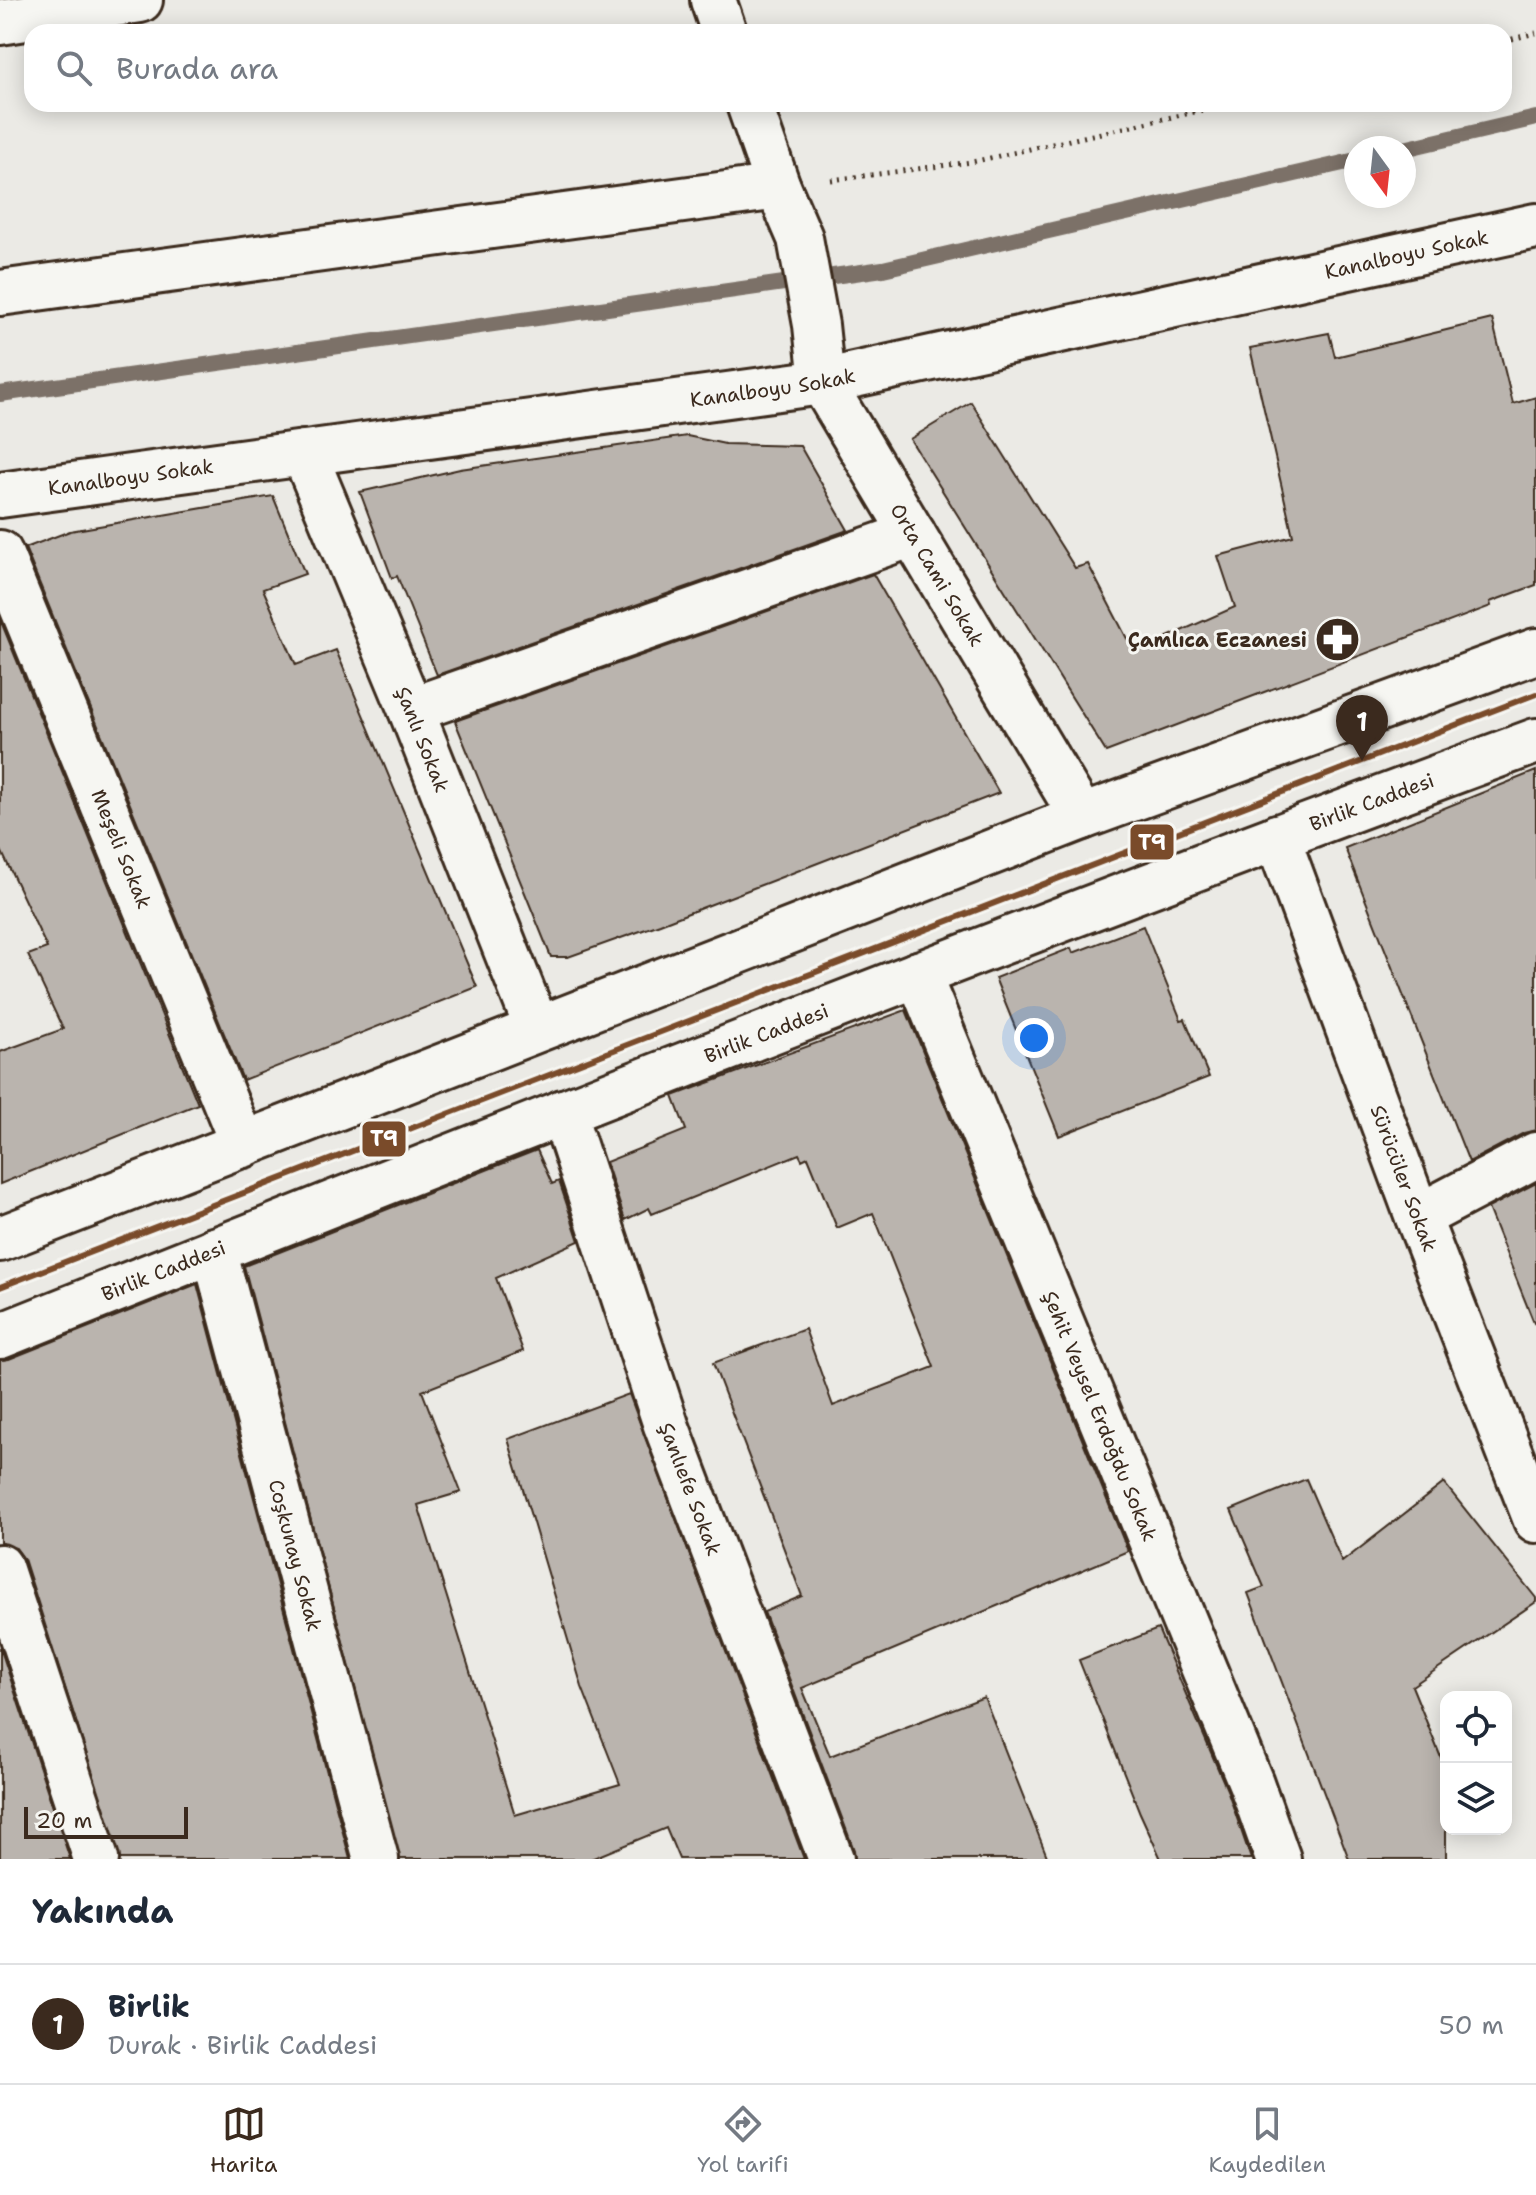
<!DOCTYPE html>
<html lang="tr">
<meta charset="utf-8">
<style>
:root{--surface:#fff;--page:#f2f2f3;--text:#1f2937;--muted:#747a83;--line:#e0e1e3;--accent:#3b2a1e}
body{margin:0;font-family:"Shantell Sans",sans-serif;background:var(--page);color:var(--text)}
.controls{position:absolute;right:24px;bottom:24px;display:grid;overflow:hidden;border-radius:16px;box-shadow:0 4px 20px #0003}
.controls button{width:72px;height:72px;display:grid;place-items:center;padding:0;border:0;border-bottom:2px solid var(--line);background:var(--surface);color:var(--text);font:40px sans-serif}
.compass{position:absolute;left:1344px;top:136px;width:72px;height:72px;border-radius:50%;background:var(--surface);box-shadow:0 4px 20px #0003;rotate:165deg}
.scale{position:absolute;left:24px;bottom:20px;width:164px;box-sizing:border-box;padding-left:8px;border:4px solid #3b2a1e;border-top:0;font-size:22px;line-height:28px;white-space:nowrap;color:#3b2a1e;-webkit-text-stroke:6px #f6f6f2;paint-order:stroke}
.you{position:absolute;left:1034px;top:1038px;width:28px;height:28px;margin:-20px;border:6px solid #fff;border-radius:50%;background:#1a73e8;box-shadow:0 0 0 12px #1a73e833}
.badge{display:grid;place-items:center;width:52px;height:52px;border-radius:50%;background:var(--accent);color:#fff;font-size:26px;font-weight:700}
.pin{position:absolute;translate:-50% -66px;filter:drop-shadow(0 2px 4px #0008)}
.pin::after{content:'';position:absolute;top:42px;width:28px;height:24px;background:inherit;clip-path:polygon(0 0,100% 0,50% 100%)}
.list{margin:0;padding:0;list-style:none}
h2{display:flex;justify-content:space-between;align-items:center;height:104px;margin:0;padding:0 32px;font-size:34px}
h2 small{font-size:26px;font-weight:400;color:var(--muted)}
.list li{display:grid;grid-template-columns:52px 1fr auto;gap:24px;align-items:center;box-sizing:border-box;height:120px;padding:0 32px;border-top:2px solid var(--line)}
.list b{display:block;font-size:30px;white-space:nowrap}
.list p{margin:0;font-size:26px;white-space:nowrap;color:var(--muted)}
.list em{font-size:26px;font-style:normal;color:var(--muted)}
.icon{flex:none;width:44px;height:44px;fill:none;stroke:currentColor;stroke-width:2;stroke-linecap:round;stroke-linejoin:round}
.map{position:relative;flex:none;width:1536px;height:1859px;overflow:hidden}
.search{position:absolute;background:var(--surface);box-shadow:0 4px 20px #0003;left:24px;right:24px;top:24px;height:88px;display:flex;align-items:center;gap:20px;box-sizing:border-box;padding:0 28px;border-radius:24px;color:var(--muted);font-size:30px}
.sheet{height:224px;background:var(--surface)}
nav{display:flex;justify-content:space-around;align-items:center;box-sizing:border-box;height:112px;border-top:2px solid var(--line);background:var(--surface);font-size:22px;color:var(--muted)}
nav a{display:grid;justify-items:center;gap:4px}
nav .on{color:var(--accent)}
.map>svg:first-child{display:block}
.lines{fill:none;stroke-linecap:round;stroke-linejoin:round}
.stream{stroke:#7c7167;stroke-width:16}
.building{fill:#bab4ae;stroke:#3b2a1e;stroke-width:2}
.minor-casing{stroke:#3b2a1e;stroke-width:50}
.secondary-casing{stroke:#3b2a1e;stroke-width:50}
.path{stroke:#3b2a1e;stroke-width:5;stroke-dasharray:2 6;stroke-linecap:butt}
.minor{stroke:#f6f6f2;stroke-width:44}
.secondary{stroke:#f6f6f2;stroke-width:44}
.tram-1-casing{stroke:#f6f6f2;stroke-width:12}
.tram-1{stroke:#7a4b2a;stroke-width:6}
.labels{text-anchor:middle;dominant-baseline:central;stroke-width:6;stroke-linejoin:round;paint-order:stroke}
.street-label{font-size:20px;fill:#3b2a1e;stroke:#f6f6f2}
.poi-label{font-size:20px;font-weight:bold;fill:#3b2a1e;stroke:#f6f6f2;text-anchor:end}
.line-badge{stroke:#f6f6f2;stroke-width:3}
.badge-label{font-size:22px;text-anchor:middle;font-weight:bold;fill:#fff}
</style>
<div class="map">
<svg width="1536" height="1859" viewBox="0 0 1536 1859">
<rect width="100%" height="100%" fill="#ebeae5"/>
<filter id="ink" filterUnits="userSpaceOnUse"><feTurbulence type="fractalNoise" baseFrequency=".0125" numOctaves="2"/><feDisplacementMap in="SourceGraphic" scale="16" xChannelSelector="R" yChannelSelector="G"/><feConvolveMatrix kernelMatrix="1 2 1 2 8 2 1 2 1" color-interpolation-filters="sRGB"/></filter>
<g filter="url(#ink)">
<g class="lines">
<path class="stream" d="M1404 149 1536 118
M0 394 883 269 1356 160"/>
</g>
<path class="building" d="M1492 319 1513 404 1536 397V585L1490 602 1491 606 1106 752 910 439 971 402 1075 568 1088 564 1134 652 1235 607 1218 556 1293 536 1250 348 1329 333 1335 357Z
M687 436 725 444 800 446 848 530 437 675 397 576 392 578 360 492 460 469Z
M273 496 305 574 263 589 296 665 336 650 477 987 243 1080 25 548 70 531Z
M873 574 999 793 660 924 568 957H551L455 721Z
M0 619 198 1104 0 1184V1052L63 1029 28 955 47 948 0 848Z
M1536 771V1130L1524 1133 1469 1162 1345 848Z
M1143 926 1181 1020 1185 1019 1209 1077 1059 1136 995 978 1071 948 1073 953Z
M906 1010 1128 1551 802 1688 830 1756 984 1697 1048 1859H855L854 1850 764 1612 802 1596 713 1363 805 1329 833 1406 934 1367 873 1213 837 1228 808 1157 802 1160 799 1154 652 1214 649 1208 625 1220 606 1162 686 1130 673 1096Z
M537 1150 552 1184 559 1181 579 1241 496 1278 523 1351 422 1391 461 1492 418 1505 515 1815 620 1784 582 1687 508 1439 629 1394 804 1859H679L666 1828 591 1859H400L244 1266Z
M1536 1183V1322L1534 1323 1488 1208Z
M197 1284 350 1859H120L24 1559 16 1548 0 1543V1360L9 1359Z
M1306 1479 1342 1562 1444 1483 1536 1598V1602L1412 1686 1446 1770V1859H1349L1248 1593 1264 1587 1231 1510Z
M1158 1629 1228 1792 1251 1859H1161L1140 1813 1079 1660Z
M0 1647 70 1859H0Z"/>
<g class="lines">
<defs>
<g id="minor">
<path d="M713 0 724 32"/>
<path id="s1" d="M749 104 778 187 800 238 816 325 822 382 1082 817"/>
<path d="M0 293 778 187"/>
<path id="s2" d="M304 453 411 710 537 1028"/>
<path id="s3" d="M0 495 822 382 1536 226"/>
<path id="s4" d="M0 553 243 1145"/>
<path d="M411 710 913 534"/>
<path id="s5" d="M1277 837 1418 1217 1536 1520"/>
<path id="s6" d="M918 974 1251 1783 1278 1859"/>
<path id="s7" d="M563 1112 666 1425 831 1859"/>
<path d="M1418 1217 1536 1155"/>
<path id="s8" d="M214 1250 376 1859"/>
<path d="M0 1567 96 1859"/>
</g>
<g id="secondary">
<path d="M0 22 140 0"/>
<path d="M0 1239 1082 817 1536 651"/>
<path id="s9" d="M0 1336C510 1132 1021 931 1536 741"/>
</g>
</defs>
<use href="#minor" class="minor-casing"/>
<use href="#secondary" class="secondary-casing"/>
<path class="path" d="M1504 41 1536 33
M831 180 972 162 1230 104"/>
<use href="#minor" class="minor"/>
<use href="#secondary" class="secondary"/>
<defs>
<path id="tram-1" d="M0 1287 1536 694"/>
</defs>
<use href="#tram-1" class="tram-1-casing"/>
<use href="#tram-1" class="tram-1"/>
</g>
</g>
<defs>
<symbol id="pharmacy-disc" viewBox="-11 -11 22 22"><circle r="9.5" fill="#3b2a1e" stroke="#f6f6f2"/><path d="M-2-6h4v4h4v4h-4v4h-4v-4h-4v-4h4Z" fill="#fff"/></symbol>
</defs>
<g fill-rule="evenodd">
<use href="#pharmacy-disc" x="1312" y="614" width="51" height="51"/>
</g>
<g class="labels">
<g class="street-label">
<text stroke="none"><textPath href="#s3" startOffset="1428">Kanalboyu Sokak</textPath></text>
<text stroke="none"><textPath href="#s3" startOffset="780">Kanalboyu Sokak</textPath></text>
<text stroke="none"><textPath href="#s3" startOffset="132">Kanalboyu Sokak</textPath></text>
<text stroke="none"><textPath href="#s1" startOffset="514">Orta Cami Sokak</textPath></text>
<text stroke="none"><textPath href="#s2" startOffset="310">Şanlı Sokak</textPath></text>
<text stroke="none"><textPath href="#s9" startOffset="1472">Birlik Caddesi</textPath></text>
<text stroke="none"><textPath href="#s4" startOffset="320">Meşeli Sokak</textPath></text>
<text stroke="none"><textPath href="#s9" startOffset="824">Birlik Caddesi</textPath></text>
<text stroke="none"><textPath href="#s5" startOffset="364">Sürücüler Sokak</textPath></text>
<text stroke="none"><textPath href="#s9" startOffset="176">Birlik Caddesi</textPath></text>
<text stroke="none"><textPath href="#s6" startOffset="478">Şehit Veysel Erdoğdu Sokak</textPath></text>
<text stroke="none"><textPath href="#s7" startOffset="398">Şanlıefe Sokak</textPath></text>
<text stroke="none"><textPath href="#s8" startOffset="316">Coşkunay Sokak</textPath></text>
</g>
<g class="poi-label">
<text x="1307" y="640">Çamlıca Eczanesi</text>
</g>
</g>
<g class="line-badge">
<rect x="1129" y="823" width="46" height="38" rx="8" fill="#7a4b2a"/>
<rect x="361" y="1120" width="46" height="38" rx="8" fill="#7a4b2a"/>
</g>
<g class="badge-label">
<text x="1152" y="850">T9</text>
<text x="384" y="1146">T9</text>
</g>
</svg>
<div class="controls">
<button><svg class="icon" aria-label="locate" viewBox="0 0 24 24"><circle cx="12" cy="12" r="6"/><path d="M12 2v4M12 18v4M2 12h4M18 12h4"/></svg></button>
<button><svg class="icon" aria-label="layers" viewBox="0 0 24 24"><path d="M12 4l9 5-9 5-9-5zM3 14l9 5 9-5"/></svg></button>
</div>
<svg class="compass" viewBox="-18 -18 36 36"><path d="M0-13l5 13h-10z" fill="#e53935"/><path d="M0 13l5-13h-10z" fill="#747a83"/></svg>
<div class="scale">20 m</div>
<div class="you"></div>
<div class="pin badge" style="left:1362px;top:761px">1</div>
<div class="search"><svg class="icon" aria-label="search" viewBox="0 0 24 24"><circle cx="10" cy="10" r="6"/><path d="M15 15l6 6"/></svg>Burada ara</div>
</div>
<section class="sheet">
<h2>Yakında<small></small></h2>
<ul class="list">
<li><span class="badge">1</span><div><b>Birlik</b><p>Durak · Birlik Caddesi</p></div><em>50 m</em></li>
</ul>
</section>
<nav>
<a class="on"><svg class="icon" aria-label="map" viewBox="0 0 24 24"><path d="M3 6l6-2 6 2 6-2v14l-6 2-6-2-6 2zM9 4v14M15 6v14"/></svg>Harita</a>
<a><svg class="icon" aria-label="directions" viewBox="0 0 24 24"><path d="M12 3l9 9-9 9-9-9zM9 14v-3h6M13 9l2 2-2 2"/></svg>Yol tarifi</a>
<a><svg class="icon" aria-label="saved" viewBox="0 0 24 24"><path d="M7 4h10v16l-5-4-5 4z"/></svg>Kaydedilen</a>
</nav>
